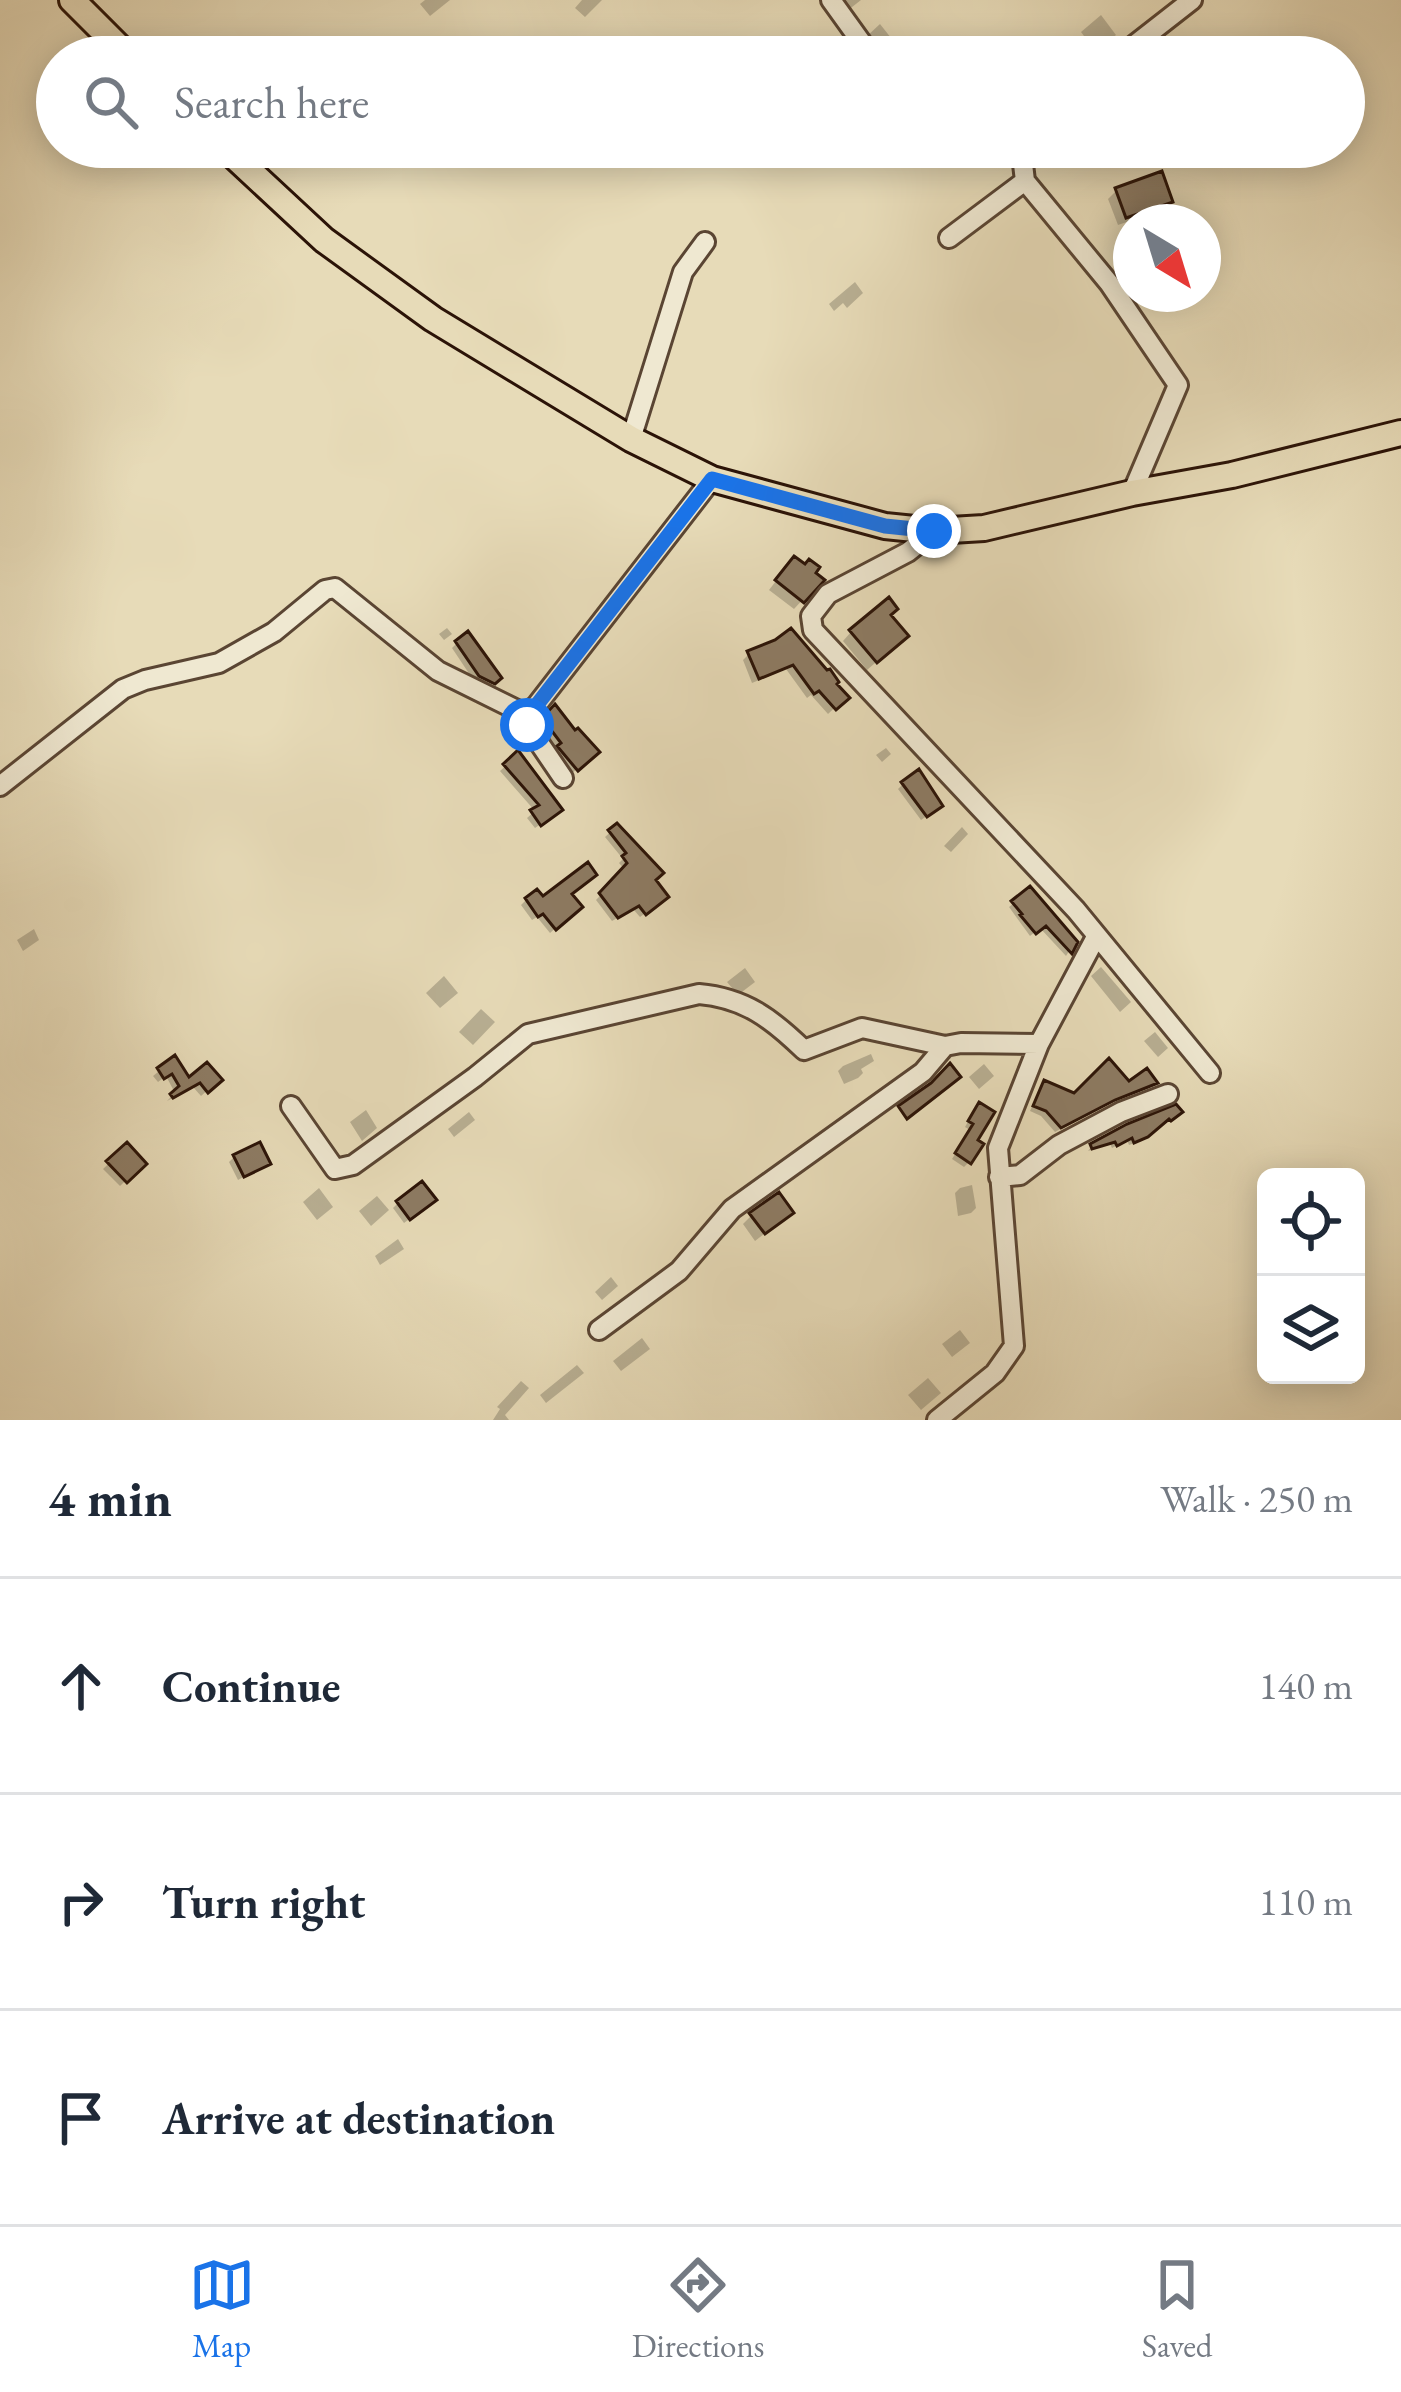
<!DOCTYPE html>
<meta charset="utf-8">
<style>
:root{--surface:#fff;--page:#f2f2f3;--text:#1f2937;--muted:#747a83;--line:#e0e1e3;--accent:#1a73e8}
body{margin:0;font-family:"EB Garamond",serif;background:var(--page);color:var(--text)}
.controls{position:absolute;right:36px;bottom:36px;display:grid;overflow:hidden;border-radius:18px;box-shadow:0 6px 30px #0003}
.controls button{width:108px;height:108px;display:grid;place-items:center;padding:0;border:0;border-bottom:3px solid var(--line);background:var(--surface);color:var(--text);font:60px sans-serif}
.compass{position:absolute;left:1113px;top:204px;width:108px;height:108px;border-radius:50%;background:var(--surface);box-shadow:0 6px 30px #0003;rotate:142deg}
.stop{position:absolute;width:36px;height:36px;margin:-27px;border:9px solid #1a73e8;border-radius:50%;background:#fff}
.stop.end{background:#1a73e8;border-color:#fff;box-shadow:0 3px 12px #0008}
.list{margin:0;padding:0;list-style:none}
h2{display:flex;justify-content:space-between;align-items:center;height:156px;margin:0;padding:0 48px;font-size:51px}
h2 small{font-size:39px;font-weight:400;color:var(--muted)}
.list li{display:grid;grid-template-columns:78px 1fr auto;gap:36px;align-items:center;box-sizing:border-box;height:216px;padding:0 48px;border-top:3px solid var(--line)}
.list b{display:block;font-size:45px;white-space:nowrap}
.list em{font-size:39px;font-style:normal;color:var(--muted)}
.icon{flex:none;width:66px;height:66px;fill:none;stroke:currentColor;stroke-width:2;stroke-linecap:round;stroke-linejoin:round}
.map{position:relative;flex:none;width:1401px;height:1420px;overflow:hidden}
.search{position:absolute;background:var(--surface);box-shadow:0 6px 30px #0003;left:36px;right:36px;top:36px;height:132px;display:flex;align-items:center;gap:30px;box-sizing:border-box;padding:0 42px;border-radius:66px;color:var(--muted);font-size:45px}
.sheet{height:804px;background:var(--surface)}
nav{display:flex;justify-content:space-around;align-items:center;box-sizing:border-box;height:168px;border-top:3px solid var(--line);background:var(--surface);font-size:33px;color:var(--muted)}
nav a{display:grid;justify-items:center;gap:6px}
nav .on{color:var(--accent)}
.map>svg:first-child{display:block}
.shadow{fill:#0003}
.building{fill:#8d7b63;stroke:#2b1307;stroke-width:3}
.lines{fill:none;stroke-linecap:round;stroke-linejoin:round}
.minor-casing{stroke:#5a4533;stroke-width:24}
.major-casing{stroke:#2b1307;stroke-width:30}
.minor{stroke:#efe8d1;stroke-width:18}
.major{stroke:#e7dbb8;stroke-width:24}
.route{stroke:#1a73e8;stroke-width:15}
</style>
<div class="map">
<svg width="1401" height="1420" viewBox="0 0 1401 1420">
<rect width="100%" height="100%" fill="#e7dbb8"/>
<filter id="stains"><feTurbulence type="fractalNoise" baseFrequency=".00167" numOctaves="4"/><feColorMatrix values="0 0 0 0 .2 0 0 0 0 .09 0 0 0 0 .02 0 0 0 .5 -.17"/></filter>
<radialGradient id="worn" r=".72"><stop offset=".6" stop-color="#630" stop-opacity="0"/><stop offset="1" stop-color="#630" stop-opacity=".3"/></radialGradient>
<path class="shadow" d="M425 0H450L430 16 420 4Z
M582 0H602L585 17 575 8Z
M838 0H861L847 11Z
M1101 15 1116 35 1095 51 1081 32Z
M880 24 895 43 879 57 866 37Z
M955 147H973L958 165 947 156Z
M1117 190 1169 201 1161 210 1118 225 1108 199Z
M1182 209 1184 222H1165L1164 216 1169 211Z
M855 282 863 293 847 308 843 303 834 311 829 304Z
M786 568 820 581 794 609 769 590Z
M888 615 897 644 867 670 843 641 851 632Z
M447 628 452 634 444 640 439 634Z
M791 632 845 698 828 714 811 695 807 698 786 669 752 683 743 660 749 654Z
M457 643 498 678 487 688 474 681 452 648Z
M555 708 596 752 569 776 536 728Z
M886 748 891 754 882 762 876 755Z
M518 755 554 815 535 828 527 818 535 811 500 771Z
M903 784 934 811 921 820 898 789Z
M616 827 652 880 660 902 640 917 633 909 612 921 596 900 625 870 619 863 623 859 605 837Z
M962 827 968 834 951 852 944 846Z
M1030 890 1075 942 1066 956 1040 928 1030 936 1009 907Z
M569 895 579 907 550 933 537 917 532 920 521 905 526 900 542 901Z
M34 929 39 940 23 951 17 940Z
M1101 967 1131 1002 1120 1012 1091 976Z
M745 968 755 982 738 995 727 982Z
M444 976 458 993 440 1008 426 993Z
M481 1009 495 1022 473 1045 459 1032Z
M1155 1032 1168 1048 1158 1057 1144 1041Z
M871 1054 874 1061 861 1069 863 1073 858 1078 844 1084 838 1071 843 1066Z
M174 1059 188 1082 219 1080 201 1096 193 1087 167 1101 175 1093 166 1076 158 1082 153 1076Z
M984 1064 994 1076 979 1089 969 1077Z
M1154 1083 1150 1088 1106 1104 1055 1132 1041 1116 1030 1111 1040 1089 1045 1084 1074 1096 1128 1085Z
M366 1110 377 1128 362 1141 350 1122Z
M974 1111V1141L969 1162 964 1167 952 1159 970 1130 965 1127Z
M469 1112 475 1120 454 1137 448 1129Z
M1179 1112 1140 1141 1129 1145 1127 1140 1112 1148 1110 1144 1088 1151 1092 1146Z
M127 1146 143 1164 120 1186 103 1169Z
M234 1157 267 1164 238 1180 229 1162Z
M972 1185 976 1208 971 1213 958 1216 955 1193 960 1188Z
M319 1188 333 1207 317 1220 303 1202Z
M377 1196 389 1210 371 1226 359 1211Z
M398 1203 428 1205 404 1223 393 1208Z
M751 1216 781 1221 755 1241 743 1224Z
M398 1239 404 1249 380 1265 375 1256Z
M611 1277 618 1286 602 1300 595 1292Z
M960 1330 970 1343 952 1357 942 1344Z
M642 1338 650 1349 621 1371 613 1361Z
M577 1365 584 1373 546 1403 540 1395Z
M928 1378 941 1393 921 1410 908 1395Z
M521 1381 529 1388 505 1415 509 1420H493L500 1409 497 1407Z"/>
<path class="building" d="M1162 171 1173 202 1126 218 1115 188Z
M794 556 805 564 809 559 820 567 816 573 825 580 804 603 775 580Z
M889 597 898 609 891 615 909 636 877 663 849 630Z
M791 628 827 670 830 669 839 682 837 684 850 698 836 710 819 691 814 694 793 665 759 679 747 651 775 640Z
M468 631 502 678 495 684 479 676 455 641Z
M555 704 575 730 578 728 600 752 578 771 557 746 561 743 542 718Z
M518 750 563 810 541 826 530 810 539 805 503 764Z
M919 769 943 806 927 817 901 782Z
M617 823 664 873 656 880 669 897 646 915 639 906 618 918 599 893 627 863 622 856 626 853 608 830Z
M588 862 597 875 572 894 583 907 556 930 543 914 538 917 525 898 537 889 543 896Z
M1030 886 1078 942 1072 954 1046 926 1036 934 1020 915 1022 914 1011 901Z
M175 1055 189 1077 207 1062 223 1080 208 1093 200 1083 173 1098 170 1094 179 1086 172 1074 164 1079 157 1068Z
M1109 1058 1129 1081 1147 1068 1158 1083 1115 1100 1061 1128 1046 1111 1033 1106 1044 1080 1074 1093Z
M950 1063 961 1077 907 1119 898 1106 931 1083Z
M979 1102 995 1112 978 1140 984 1144 971 1164 955 1153 973 1124 968 1121Z
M1176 1104 1183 1112 1171 1121 1169 1119 1148 1137 1134 1143 1132 1138 1117 1146 1115 1142 1092 1149 1090 1144 1127 1124Z
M127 1142 147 1164 127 1183 106 1161Z
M260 1142 271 1164 244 1177 233 1155Z
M422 1181 437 1200 410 1220 396 1201Z
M779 1192 794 1213 765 1234 749 1213Z"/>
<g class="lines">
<defs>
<path id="minor" d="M831 0 872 57
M1119 57 1192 0
M1021 147 1025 181 1109 283 1178 385 1132 493
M949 238 1025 181
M631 439 683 272 705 242
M934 531 908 552 828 594 811 616 813 630 1076 910 1210 1073
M525 714 536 706 712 479
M0 786 123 689 145 680 219 663 274 632 325 590 335 588 438 671 525 714 527 725 563 778
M291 1106 335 1169 353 1165 475 1077 528 1034 699 994C745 998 772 1019 804 1050L862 1028 945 1046 961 1043 1039 1044
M999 1177 1020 1175 1059 1145 1121 1112 1168 1094
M599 1330 679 1271 732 1209 923 1072 945 1046
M937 1420 995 1373 1014 1346 998 1148 1039 1044 1096 937"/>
<path id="major" d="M72 0 129 57
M224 147 324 240 433 319 631 439 712 479 885 526 934 531 984 528 1132 493 1232 475 1401 433"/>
</defs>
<use href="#minor" class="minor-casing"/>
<use href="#major" class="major-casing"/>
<use href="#minor" class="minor"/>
<use href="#major" class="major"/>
</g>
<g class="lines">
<path class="route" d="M527 725 525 714 536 706 712 479 885 526 934 531"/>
</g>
<rect width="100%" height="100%" filter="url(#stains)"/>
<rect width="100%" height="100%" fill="url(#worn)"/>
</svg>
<div class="controls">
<button><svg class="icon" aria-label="locate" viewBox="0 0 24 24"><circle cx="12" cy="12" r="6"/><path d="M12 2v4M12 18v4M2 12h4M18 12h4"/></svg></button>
<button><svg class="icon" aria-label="layers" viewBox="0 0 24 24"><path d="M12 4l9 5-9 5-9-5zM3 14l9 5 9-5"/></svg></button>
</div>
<svg class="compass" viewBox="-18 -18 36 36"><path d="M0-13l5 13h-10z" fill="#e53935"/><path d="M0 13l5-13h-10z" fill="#747a83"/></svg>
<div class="stop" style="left:527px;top:725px"></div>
<div class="stop end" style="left:934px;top:531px"></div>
<div class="search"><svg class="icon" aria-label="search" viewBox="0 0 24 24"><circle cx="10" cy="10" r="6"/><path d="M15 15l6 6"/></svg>Search here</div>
</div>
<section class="sheet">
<h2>4 min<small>Walk · 250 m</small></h2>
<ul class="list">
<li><svg class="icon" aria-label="ahead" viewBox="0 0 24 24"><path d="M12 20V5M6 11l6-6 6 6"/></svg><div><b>Continue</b></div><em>140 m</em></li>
<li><svg class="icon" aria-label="right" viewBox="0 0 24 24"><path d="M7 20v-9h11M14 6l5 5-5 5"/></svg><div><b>Turn right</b></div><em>110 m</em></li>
<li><svg class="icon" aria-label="arrive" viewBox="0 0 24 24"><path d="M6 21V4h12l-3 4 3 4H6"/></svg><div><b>Arrive at destination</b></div></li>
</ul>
</section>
<nav>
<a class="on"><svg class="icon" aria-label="map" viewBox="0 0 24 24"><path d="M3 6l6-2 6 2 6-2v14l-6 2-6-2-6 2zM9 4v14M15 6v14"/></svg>Map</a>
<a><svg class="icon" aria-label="directions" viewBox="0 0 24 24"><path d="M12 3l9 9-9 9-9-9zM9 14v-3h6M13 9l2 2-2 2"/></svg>Directions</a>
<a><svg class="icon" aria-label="saved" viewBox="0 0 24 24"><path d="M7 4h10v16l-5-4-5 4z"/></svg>Saved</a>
</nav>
